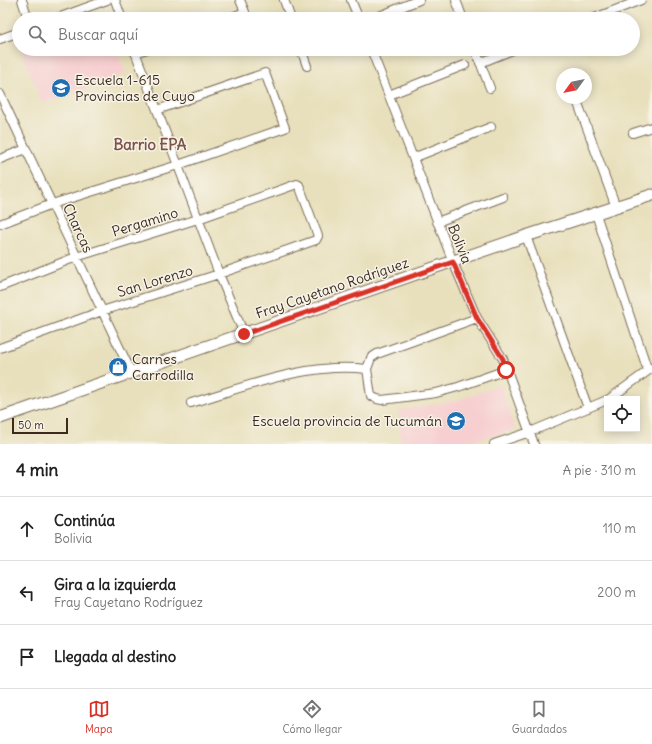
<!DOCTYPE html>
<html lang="es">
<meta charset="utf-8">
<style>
:root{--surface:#fff;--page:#f2f2f2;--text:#222;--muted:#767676;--line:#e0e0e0;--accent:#d93025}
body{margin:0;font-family:Delius,sans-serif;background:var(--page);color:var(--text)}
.controls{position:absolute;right:12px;bottom:12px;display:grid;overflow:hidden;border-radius:0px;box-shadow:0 2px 10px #0003}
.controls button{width:36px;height:36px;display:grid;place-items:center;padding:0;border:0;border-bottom:1px solid var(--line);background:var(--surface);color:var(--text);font:20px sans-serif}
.compass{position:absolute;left:556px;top:68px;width:36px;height:36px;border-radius:50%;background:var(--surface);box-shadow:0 2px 10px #0003;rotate:237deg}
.scale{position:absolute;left:12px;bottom:10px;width:56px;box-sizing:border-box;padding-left:4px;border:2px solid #3b2a1e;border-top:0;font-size:11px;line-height:14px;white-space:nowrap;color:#3b2a1e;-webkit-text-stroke:3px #f7f3e8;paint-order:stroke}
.stop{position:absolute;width:12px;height:12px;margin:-9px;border:3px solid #d93025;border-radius:50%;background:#fff}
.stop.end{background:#d93025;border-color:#fff;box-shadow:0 1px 4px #0008}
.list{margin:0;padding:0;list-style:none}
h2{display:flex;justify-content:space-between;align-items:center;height:52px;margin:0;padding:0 16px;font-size:17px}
h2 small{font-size:13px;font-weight:400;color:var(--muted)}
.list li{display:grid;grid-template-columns:26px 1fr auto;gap:12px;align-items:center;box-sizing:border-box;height:64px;padding:0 16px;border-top:1px solid var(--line)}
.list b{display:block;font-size:15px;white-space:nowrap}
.list p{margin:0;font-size:13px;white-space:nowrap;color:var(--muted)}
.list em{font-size:13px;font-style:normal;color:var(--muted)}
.icon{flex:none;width:22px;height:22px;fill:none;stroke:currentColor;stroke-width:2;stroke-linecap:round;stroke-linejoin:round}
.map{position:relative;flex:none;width:652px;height:444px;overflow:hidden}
.search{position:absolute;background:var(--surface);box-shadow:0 2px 10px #0003;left:12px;right:12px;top:12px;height:44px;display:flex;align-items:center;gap:10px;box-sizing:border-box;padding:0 14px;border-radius:22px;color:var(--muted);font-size:15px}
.sheet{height:244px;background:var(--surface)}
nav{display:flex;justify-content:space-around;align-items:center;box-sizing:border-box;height:56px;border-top:1px solid var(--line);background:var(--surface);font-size:11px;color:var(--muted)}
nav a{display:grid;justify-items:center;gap:2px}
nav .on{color:var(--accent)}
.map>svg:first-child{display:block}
.built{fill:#f7cfd0}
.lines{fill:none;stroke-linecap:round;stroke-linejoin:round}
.street-casing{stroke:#786a55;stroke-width:10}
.secondary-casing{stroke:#786a55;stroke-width:13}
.street{stroke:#fff;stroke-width:8}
.secondary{stroke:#fff;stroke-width:11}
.route{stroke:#d93025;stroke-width:5}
.labels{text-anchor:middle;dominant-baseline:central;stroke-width:3;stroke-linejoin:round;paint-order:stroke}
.poi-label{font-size:14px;fill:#3b2a1e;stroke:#f7f3e8;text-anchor:start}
.street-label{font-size:14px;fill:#3b2a1e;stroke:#f7f3e8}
.neighbourhood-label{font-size:15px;font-weight:bold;fill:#7e5449;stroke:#f7f3e8}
</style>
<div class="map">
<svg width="652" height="444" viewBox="0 0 652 444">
<rect width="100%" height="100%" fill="#f7f3e8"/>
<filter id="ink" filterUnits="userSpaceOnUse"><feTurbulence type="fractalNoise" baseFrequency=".025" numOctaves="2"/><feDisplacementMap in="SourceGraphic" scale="8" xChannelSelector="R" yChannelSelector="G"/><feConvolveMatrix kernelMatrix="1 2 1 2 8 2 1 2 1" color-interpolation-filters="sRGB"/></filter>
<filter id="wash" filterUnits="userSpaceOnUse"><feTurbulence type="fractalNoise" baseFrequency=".012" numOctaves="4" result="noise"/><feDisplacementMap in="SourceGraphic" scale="16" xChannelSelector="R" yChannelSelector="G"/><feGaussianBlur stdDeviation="0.9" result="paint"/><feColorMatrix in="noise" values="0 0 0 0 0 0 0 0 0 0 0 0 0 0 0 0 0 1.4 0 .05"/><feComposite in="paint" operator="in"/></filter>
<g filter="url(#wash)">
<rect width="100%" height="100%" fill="#e8e0bc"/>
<path class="built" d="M20 49H116L126 73 43 104Z
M501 385 515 430 462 444H401L398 411 458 400Z"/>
</g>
<g filter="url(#ink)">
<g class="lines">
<defs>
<path id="street" d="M22 0 28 19
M115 0 122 19
M284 0 291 19
M351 0 359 19
M456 0 463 19
M55 19 107 0
M227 19 245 12 240 0
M372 19 419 0
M592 19 641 0
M0 39 19 32
M134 49 219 274 244 334
M301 49 307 66
M371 49 453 262 477 318 503 359 534 444
M475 49 490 88
M135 53 147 49
M480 63 515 49
M0 94 131 372
M389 95 465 65
M576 98 616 207
M633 133 652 127
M413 158 491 127
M0 159 26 149
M596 214 648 371
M437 222 503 197
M0 224 52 204 178 165 285 128 265 73 157 110
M526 236 588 408
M0 287 76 257 198 219 297 184 299 185 318 236 316 240 219 274 102 311 0 348
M477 318 377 354 371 358 367 369 371 396 377 399 382 400 436 393 458 387 506 370
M609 399 652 368
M191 403C248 386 307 362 367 369
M494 444 530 432 607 400"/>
<path id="secondary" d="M0 418 526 236 652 195"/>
</defs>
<use href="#street" class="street-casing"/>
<use href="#secondary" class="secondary-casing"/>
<use href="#street" class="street"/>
<use href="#secondary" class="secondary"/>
</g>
</g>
<g class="lines" filter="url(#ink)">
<path class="route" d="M244 334 453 262 477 318 503 359 506 370"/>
</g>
<defs>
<symbol id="school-disc" viewBox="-11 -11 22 22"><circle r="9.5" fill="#1f6fb2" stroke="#f7f3e8"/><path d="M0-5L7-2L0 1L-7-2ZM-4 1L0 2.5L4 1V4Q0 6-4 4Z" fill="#fff"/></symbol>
<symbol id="shop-disc" viewBox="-11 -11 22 22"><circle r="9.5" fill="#1f6fb2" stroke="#f7f3e8"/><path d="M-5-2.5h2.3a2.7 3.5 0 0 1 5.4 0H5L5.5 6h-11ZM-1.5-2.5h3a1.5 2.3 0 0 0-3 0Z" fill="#fff"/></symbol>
</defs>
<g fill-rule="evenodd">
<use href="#school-disc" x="50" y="77" width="22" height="22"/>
<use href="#shop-disc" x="107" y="356" width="22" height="22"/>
<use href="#school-disc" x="445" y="410" width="22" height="22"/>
</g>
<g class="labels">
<g class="poi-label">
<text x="75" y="80">Escuela 1-615<tspan x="75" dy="16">Provincias de Cuyo</tspan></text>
<text x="132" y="359">Carnes<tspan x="132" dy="16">Carrodilla</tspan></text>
<text x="442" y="421" text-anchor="end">Escuela provincia de Tucumán</text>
</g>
<g class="street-label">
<text transform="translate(145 222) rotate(-17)">Pergamino</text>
<text transform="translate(78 228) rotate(65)">Charcas</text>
<text transform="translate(460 244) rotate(68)">Bolivia</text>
<text transform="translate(155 281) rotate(-17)">San Lorenzo</text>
<text transform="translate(332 288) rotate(-19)">Fray Cayetano Rodríguez</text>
</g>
<g class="neighbourhood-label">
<text x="150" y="144">Barrio EPA</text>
</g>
</g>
</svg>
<div class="controls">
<button><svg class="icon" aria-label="locate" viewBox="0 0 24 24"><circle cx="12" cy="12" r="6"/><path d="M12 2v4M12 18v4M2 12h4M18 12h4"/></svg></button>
</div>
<svg class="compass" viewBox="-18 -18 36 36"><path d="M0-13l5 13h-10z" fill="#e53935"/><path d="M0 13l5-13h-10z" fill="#767676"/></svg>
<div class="scale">50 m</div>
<div class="stop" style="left:506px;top:370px"></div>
<div class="stop end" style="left:244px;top:334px"></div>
<div class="search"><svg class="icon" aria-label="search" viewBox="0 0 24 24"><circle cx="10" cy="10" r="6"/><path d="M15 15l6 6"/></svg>Buscar aquí</div>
</div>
<section class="sheet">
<h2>4 min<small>A pie · 310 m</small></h2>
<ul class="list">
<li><svg class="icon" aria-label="ahead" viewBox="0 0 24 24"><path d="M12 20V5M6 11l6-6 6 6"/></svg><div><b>Continúa</b><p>Bolivia</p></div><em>110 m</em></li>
<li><svg class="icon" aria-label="left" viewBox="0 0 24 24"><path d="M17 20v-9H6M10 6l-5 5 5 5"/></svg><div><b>Gira a la izquierda</b><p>Fray Cayetano Rodríguez</p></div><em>200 m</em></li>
<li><svg class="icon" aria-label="arrive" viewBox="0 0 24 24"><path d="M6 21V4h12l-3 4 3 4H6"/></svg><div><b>Llegada al destino</b></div></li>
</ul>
</section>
<nav>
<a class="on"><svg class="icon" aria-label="map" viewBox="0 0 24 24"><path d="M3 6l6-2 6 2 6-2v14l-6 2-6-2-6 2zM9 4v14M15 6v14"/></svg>Mapa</a>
<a><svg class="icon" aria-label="directions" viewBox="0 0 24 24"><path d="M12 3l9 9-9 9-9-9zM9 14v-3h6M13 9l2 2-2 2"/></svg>Cómo llegar</a>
<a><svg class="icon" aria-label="saved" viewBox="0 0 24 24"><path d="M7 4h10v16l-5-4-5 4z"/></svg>Guardados</a>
</nav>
